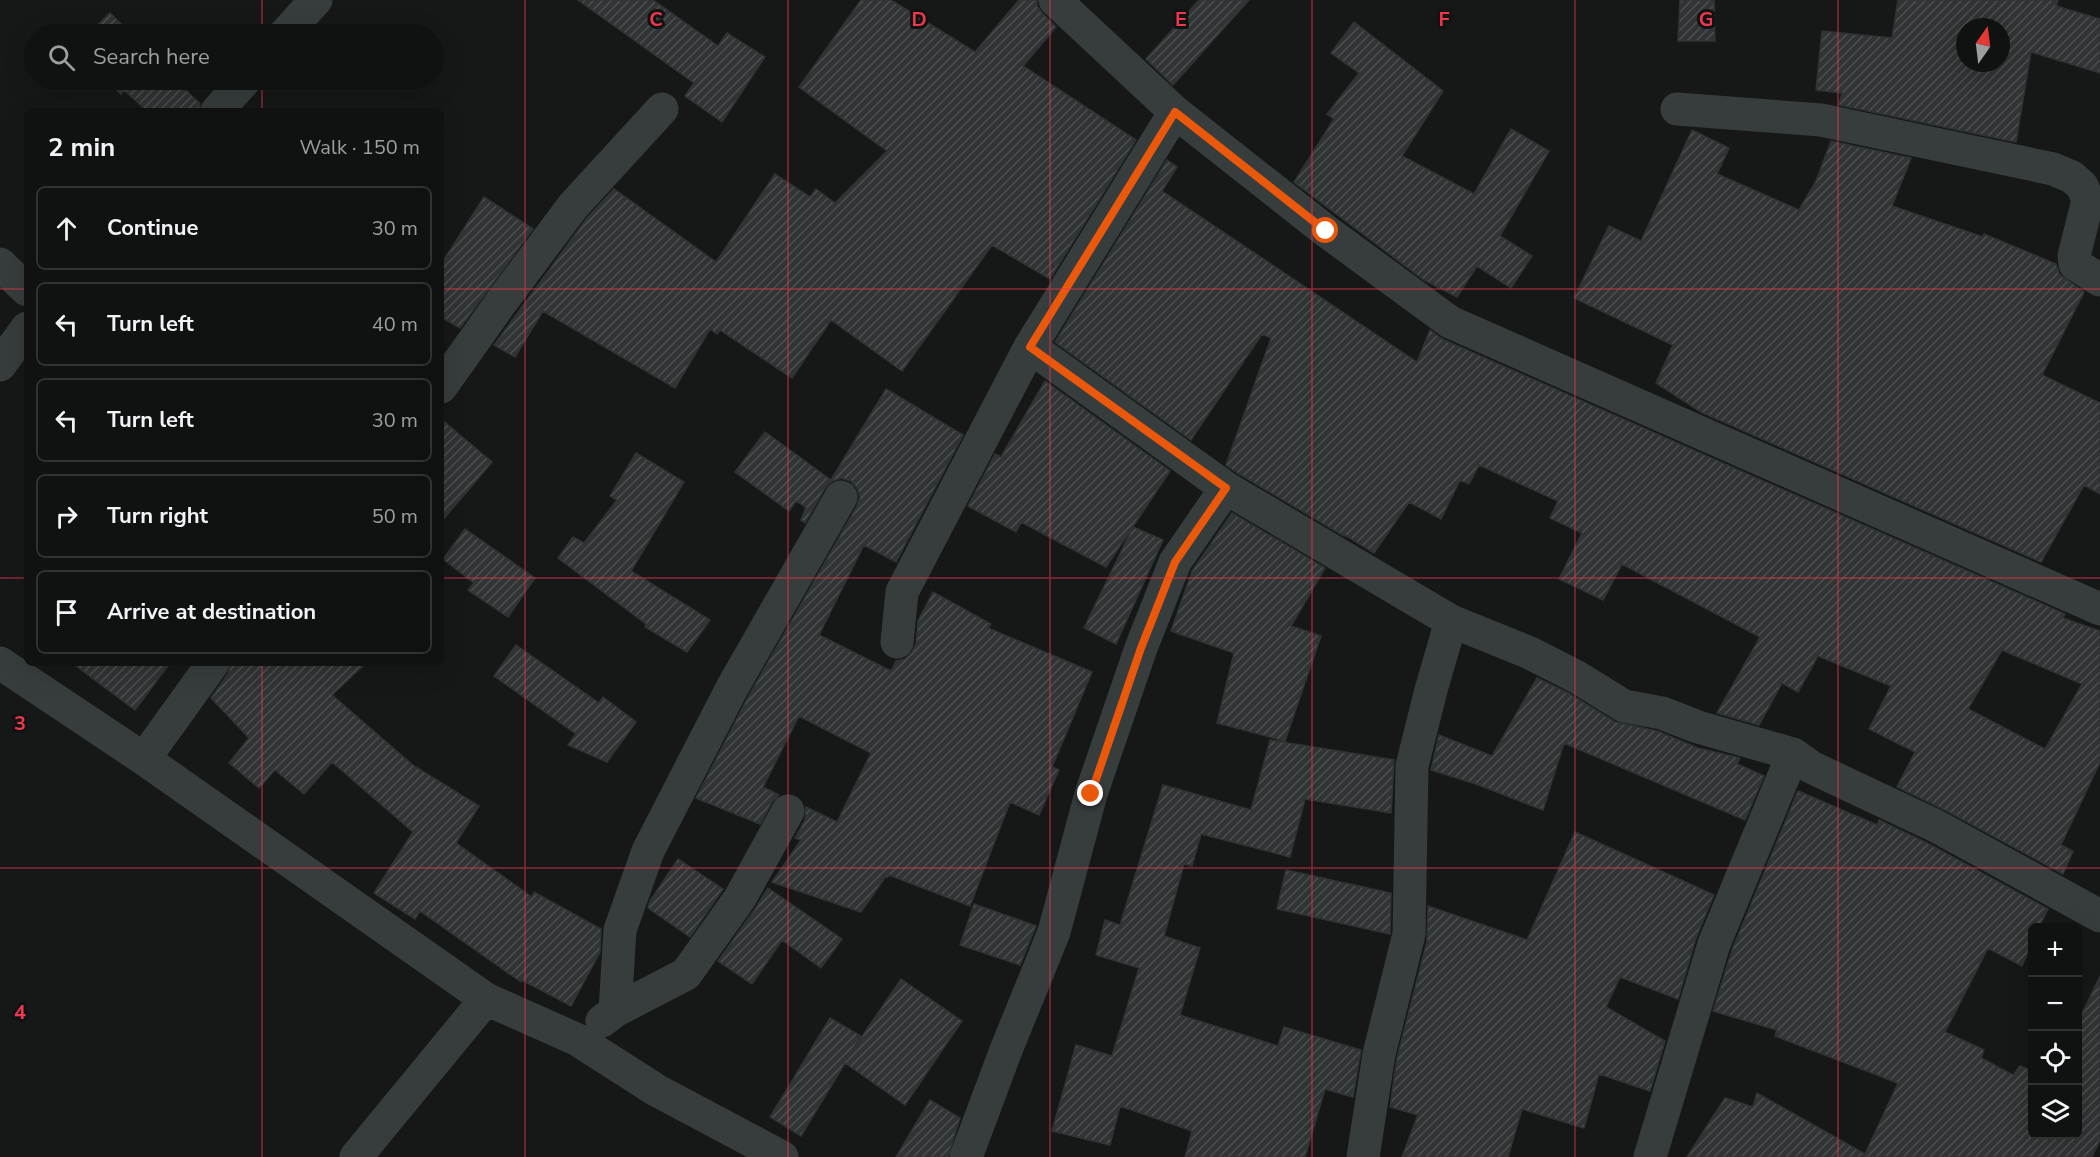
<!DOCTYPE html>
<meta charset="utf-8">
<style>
:root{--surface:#101212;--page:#191b1b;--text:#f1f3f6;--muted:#9c9e9f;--line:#303232}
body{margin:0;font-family:"Nunito Sans",sans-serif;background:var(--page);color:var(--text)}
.controls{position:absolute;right:18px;bottom:18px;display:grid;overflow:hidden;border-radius:9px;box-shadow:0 6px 24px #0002}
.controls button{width:54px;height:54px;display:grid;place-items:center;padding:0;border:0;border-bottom:2px solid var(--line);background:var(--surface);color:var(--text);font:30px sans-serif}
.compass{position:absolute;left:1956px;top:18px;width:54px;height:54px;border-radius:50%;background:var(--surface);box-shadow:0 6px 24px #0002;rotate:14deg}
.stop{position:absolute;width:18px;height:18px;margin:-14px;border:4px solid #ea580c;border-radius:50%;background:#fff}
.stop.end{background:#ea580c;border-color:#fff;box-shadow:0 2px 6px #0008}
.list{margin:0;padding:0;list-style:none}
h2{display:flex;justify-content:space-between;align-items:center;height:78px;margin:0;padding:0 24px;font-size:26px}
h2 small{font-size:20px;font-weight:400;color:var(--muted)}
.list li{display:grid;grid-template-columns:39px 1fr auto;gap:18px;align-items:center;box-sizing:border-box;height:84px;margin:0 12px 12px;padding:0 12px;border:2px solid var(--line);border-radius:9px}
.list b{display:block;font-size:22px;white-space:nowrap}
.list em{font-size:20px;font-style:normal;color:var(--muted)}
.icon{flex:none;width:33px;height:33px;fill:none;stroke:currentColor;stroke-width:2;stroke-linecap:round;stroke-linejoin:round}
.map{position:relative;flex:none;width:2100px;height:1157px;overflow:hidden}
.search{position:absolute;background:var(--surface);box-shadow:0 6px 24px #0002;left:24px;top:24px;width:420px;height:66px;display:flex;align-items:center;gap:15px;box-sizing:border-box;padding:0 21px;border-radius:33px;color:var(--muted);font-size:22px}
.panel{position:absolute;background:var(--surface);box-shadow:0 6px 24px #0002;left:24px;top:108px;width:420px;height:558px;border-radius:9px}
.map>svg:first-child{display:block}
.building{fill:url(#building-hatch);stroke:#303334;stroke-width:1.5;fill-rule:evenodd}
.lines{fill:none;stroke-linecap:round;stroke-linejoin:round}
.minor{stroke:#373d3d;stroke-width:33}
.route{stroke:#ea580c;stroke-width:8}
.grid{fill:none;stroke:#f1364d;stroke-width:1.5;stroke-opacity:0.55}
.grid-label{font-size:20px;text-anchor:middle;font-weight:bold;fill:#f1364d;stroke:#111313;stroke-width:6;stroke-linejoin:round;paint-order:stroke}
</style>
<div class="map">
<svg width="2100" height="1157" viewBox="0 0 2100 1157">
<defs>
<pattern id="building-hatch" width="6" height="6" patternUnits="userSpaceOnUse" patternTransform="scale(1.5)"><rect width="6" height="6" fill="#313434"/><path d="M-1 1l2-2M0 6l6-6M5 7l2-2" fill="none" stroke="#4c4f4f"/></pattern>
</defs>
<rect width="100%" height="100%" fill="#161818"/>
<path class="building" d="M578 0H653L718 46 727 33 765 57 722 122 685 96 694 83Z
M861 0H891L975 52 1019 0H1037V6L1042 13 1056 27 1023 66 1136 140 1050 279 992 245 902 371 831 320 792 378 720 330 717 334 710 329 675 388 543 311 515 357 494 345 587 218 614 189 716 262 775 174 810 197 816 189 835 203 887 151 799 87Z
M1199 0H1249L1173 85 1146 59Z
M1680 0H1714L1715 41H1678Z
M1898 0H2058L2056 6 2100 19V73L2031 52 2016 142 1839 105 1842 93 1816 90 1822 31 1892 38ZM1965 27H2001V63H1965Z
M110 13 131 34H88Z
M1354 22 1443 91 1402 156 1474 194 1511 129 1549 151 1500 236 1532 256 1511 288 1477 266 1457 297 1424 280 1294 182 1334 119 1327 114 1359 73 1331 53Z
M107 80H176L200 104 199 111H147L124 90 121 94Z
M1692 130 1729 148 1717 174 1799 210 1816 181 1831 141 1911 158 1892 206 1983 237 1984 234 2056 264 2059 274 2084 292 2042 375 2100 403V494L2084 485 2041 562 1701 412 1656 383 1673 345 1574 298 1609 226 1641 241Z
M1167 160 1177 167 1162 191 1417 362 1430 330 1442 339 2065 614 2063 618 2100 631V762L2061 845 2073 851 2063 874 1945 810 1897 787 1915 752 1869 729 1891 686 1818 656 1798 692 1782 683 1759 725 1717 713 1760 637 1622 564 1603 600 1559 579 1582 533 1550 518 1558 501 1479 465 1469 484 1460 480 1441 519 1409 502 1374 553 1345 535 1344 536 1236 472 1226 465 1271 338 1262 334 1191 440 1055 342ZM2002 650 2082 684 2045 749 1968 709Z
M484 197 533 229 460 328 441 317V264Z
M1045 381 1170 471 1106 567 1021 522 1016 532 968 506 995 454 1001 457Z
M886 389 963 435 896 562 864 545 819 635 891 671 896 661 905 659 912 652 916 644 918 621 933 592 991 624 988 628 1092 672 1052 767 1059 770 1039 815 1010 802 970 906 889 875 888 877 886 876 861 912 772 882 801 840 795 838 805 820 806 807 837 822 871 753 799 716 763 787 779 795 772 802 760 824 696 798 748 697 857 506 860 497 857 488 851 481 841 478 832 481 825 488 805 523 801 520 806 507 796 501 789 511 735 472 765 432 831 480Z
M441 419 492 462 441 522Z
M636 453 684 482 631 571 710 620 687 652 645 627 646 624 558 558 573 537 584 543 617 500 610 496Z
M1232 513 1325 568 1291 626 1321 636 1285 741 1217 723 1234 653 1171 631 1192 571Z
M1133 527 1163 540 1116 644 1084 628Z
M465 529 535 578 508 617 468 590 474 583 443 559Z
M516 645 599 703 603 697 636 722 607 762 568 745 576 734 494 676Z
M72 663H170L135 710Z
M231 663H366L332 695 414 766 479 806 456 843 532 897 534 892 601 929 600 952 571 1006 522 980 521 982 420 911 415 919 374 893 413 832 332 762 304 794 275 770 259 788 229 763 249 738 211 698 228 674Z
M1537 678 1568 693 1615 722 1657 731 1698 748 1740 758 1737 764 1764 776 1745 820 1564 743 1543 810 1476 784 1431 770 1439 735 1492 756Z
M1270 740 1394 760 1391 813 1305 799 1290 857 1201 834 1192 866 1184 864 1164 936 1200 948 1180 1015 1278 1046 1284 1027 1361 1050 1353 1097 1325 1089 1305 1157H1185L1192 1131 1120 1106 1110 1145 1052 1131 1076 1045 1112 1056 1139 968 1096 955 1105 920 1120 925 1163 785 1251 810Z
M1798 791 1877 825 1879 820 1927 843 2048 909 2039 927H2032V942L2022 966 1988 948 1945 1032 1984 1050 1981 1058 2013 1075 2020 1066 2032 1071V1134H2078V1022L2100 976V1140L2092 1157H1687L1725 1098 1753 1107 1757 1093 1865 1154 1898 1083 1775 1036 1777 1030 1713 1011 1732 950Z
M1575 832 1714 895 1696 938 1678 999 1620 977 1606 1007 1665 1041 1650 1091 1599 1074 1584 1128 1522 1109 1508 1157H1402L1418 1115 1390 1107 1397 1058 1427 941 1428 906 1527 940Z
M678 859 723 889 690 937 648 908 650 901Z
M1286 870 1391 893 1390 934 1277 909Z
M768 888 842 939 821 968 782 940 752 984 718 961 755 909Z
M974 904 1036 926 1020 965 960 945Z
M901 979 962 1021 905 1105 845 1063 801 1136 770 1117 830 1018 861 1036 846 1060Z
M930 1100 960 1118 948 1157H896Z"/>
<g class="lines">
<path class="minor" d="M1055 0 1175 112 1326 231 1450 322 2100 609
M285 34 316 0
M1677 109 1821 120 2053 169 2072 177 2082 186 2088 200 2074 256 2075 264 2100 280
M217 111 245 80
M1175 112 1030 347 1226 488
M0 264 27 290
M0 365 27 328
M441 387 502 301 573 206 662 109
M897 642 902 592 1030 347
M0 663 144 759 486 999 578 1040 656 1090 782 1157
M144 759 213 663
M615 1011 620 930 648 851 732 688 841 497
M602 1021 615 1011 686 974 740 898 788 811
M356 1157 486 999
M966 1157 1006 1050 1054 932 1091 794 1141 648 1175 562 1226 488 1451 621 1530 653 1577 677 1624 706 1662 713 1698 727 1793 754 1811 767 1936 826 2100 916
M1363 1157 1379 1054 1409 934 1412 766 1431 690 1451 621
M1650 1157 1714 944 1793 754"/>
</g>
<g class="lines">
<path class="route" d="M1091 794 1141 648 1175 562 1226 488 1030 347 1175 112 1326 231"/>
</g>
<path class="grid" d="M262 0V34M525 0V1157M788 0V1157M1050 0V1157M1312 0V1157M1575 0V1157M1838 0V1157M262 80V111M0 289H27M441 289H2100M0 578H27M441 578H2100M262 663V1157M0 868H2100"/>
<g class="grid-label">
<text x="656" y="26">C</text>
<text x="919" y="26">D</text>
<text x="1181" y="26">E</text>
<text x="1444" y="26">F</text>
<text x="1706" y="26">G</text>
<text x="20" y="730">3</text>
<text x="20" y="1019">4</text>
</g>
</svg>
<div class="controls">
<button>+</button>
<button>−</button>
<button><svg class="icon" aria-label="locate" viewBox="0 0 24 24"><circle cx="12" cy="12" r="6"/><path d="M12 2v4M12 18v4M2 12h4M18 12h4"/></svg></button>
<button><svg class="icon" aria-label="layers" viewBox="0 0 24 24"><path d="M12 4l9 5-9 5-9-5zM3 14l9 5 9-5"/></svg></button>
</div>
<svg class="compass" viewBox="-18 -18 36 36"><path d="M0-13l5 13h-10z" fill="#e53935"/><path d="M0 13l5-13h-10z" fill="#9c9e9f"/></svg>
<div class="stop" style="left:1326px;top:231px"></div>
<div class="stop end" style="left:1091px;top:794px"></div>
<div class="search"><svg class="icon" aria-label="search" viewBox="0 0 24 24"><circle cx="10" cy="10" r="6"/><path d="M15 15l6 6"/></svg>Search here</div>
<section class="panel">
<h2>2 min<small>Walk · 150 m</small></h2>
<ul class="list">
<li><svg class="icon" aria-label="ahead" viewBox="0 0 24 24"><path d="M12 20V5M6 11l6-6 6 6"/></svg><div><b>Continue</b></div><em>30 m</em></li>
<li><svg class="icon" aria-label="left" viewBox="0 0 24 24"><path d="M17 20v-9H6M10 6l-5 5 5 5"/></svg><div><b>Turn left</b></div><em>40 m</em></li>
<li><svg class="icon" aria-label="left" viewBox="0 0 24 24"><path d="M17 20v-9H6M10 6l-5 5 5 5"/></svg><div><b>Turn left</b></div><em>30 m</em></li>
<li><svg class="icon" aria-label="right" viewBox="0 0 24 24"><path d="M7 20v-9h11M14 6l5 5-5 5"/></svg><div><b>Turn right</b></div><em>50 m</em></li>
<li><svg class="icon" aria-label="arrive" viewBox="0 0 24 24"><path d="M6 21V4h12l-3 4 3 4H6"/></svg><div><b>Arrive at destination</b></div></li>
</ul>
</section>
</div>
